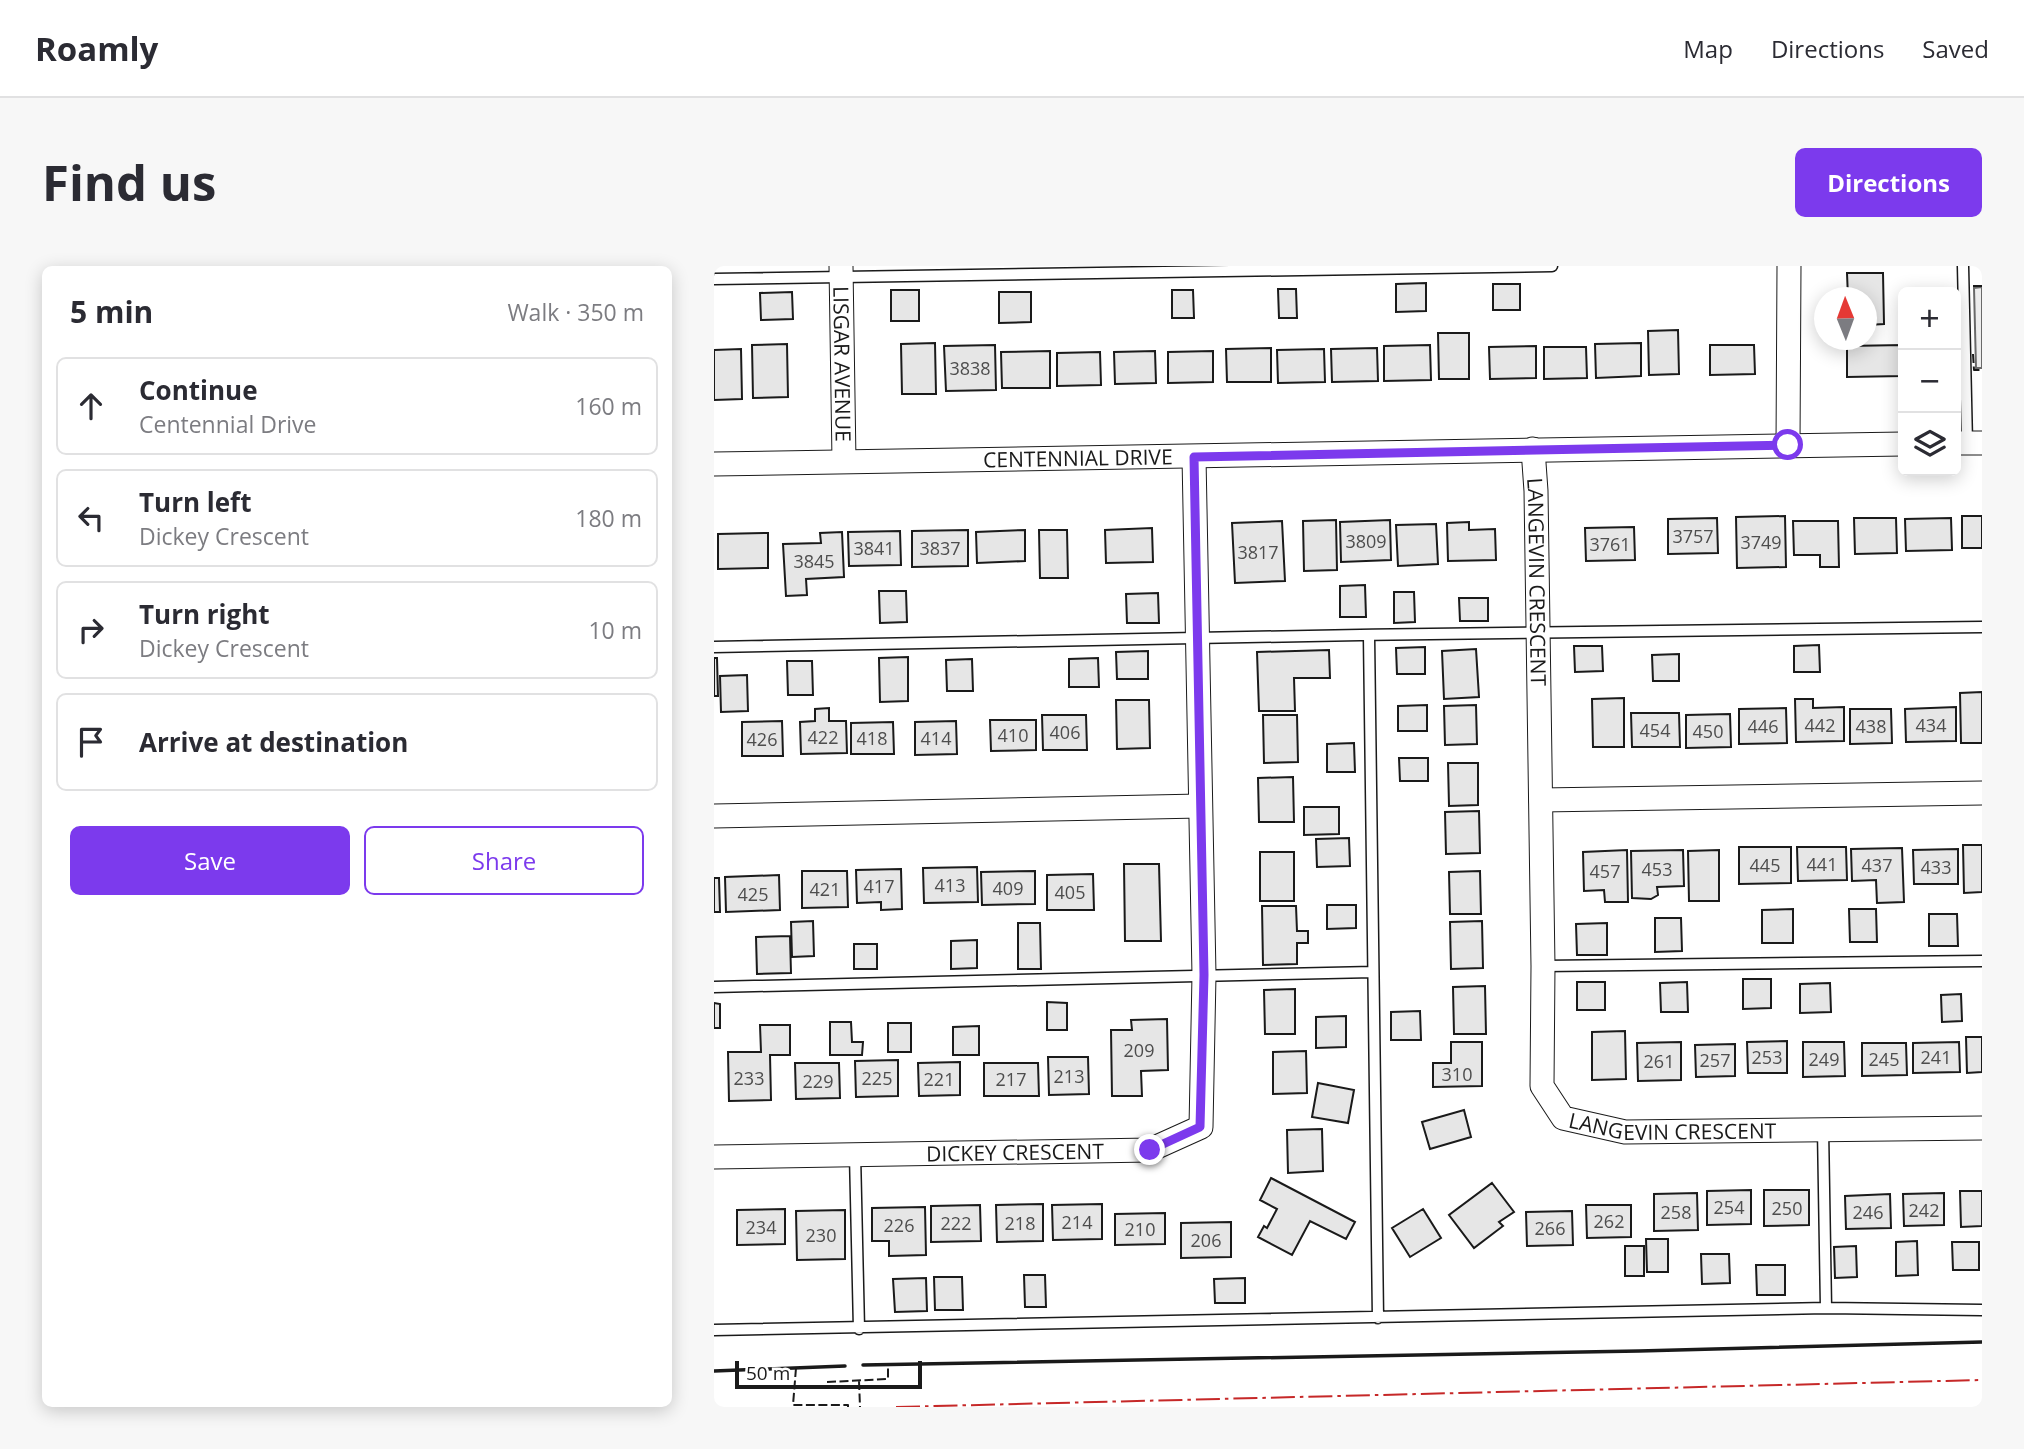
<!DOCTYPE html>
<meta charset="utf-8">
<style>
:root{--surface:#fff;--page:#f7f7f7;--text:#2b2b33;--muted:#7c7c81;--line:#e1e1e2;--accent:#7c3aed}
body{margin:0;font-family:"Open Sans",sans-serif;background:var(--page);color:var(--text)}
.controls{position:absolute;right:21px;top:21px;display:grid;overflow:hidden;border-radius:10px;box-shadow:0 4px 18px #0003}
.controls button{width:63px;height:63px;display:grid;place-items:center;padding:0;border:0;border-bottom:2px solid var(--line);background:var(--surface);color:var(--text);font:35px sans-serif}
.compass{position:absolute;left:1100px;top:21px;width:63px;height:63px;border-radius:50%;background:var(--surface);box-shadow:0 4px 18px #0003;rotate:359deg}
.scale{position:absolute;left:21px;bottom:18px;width:187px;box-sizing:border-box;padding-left:7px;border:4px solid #1a1a1a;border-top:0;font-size:19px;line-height:24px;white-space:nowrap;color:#1a1a1a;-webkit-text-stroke:5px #fff;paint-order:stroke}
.stop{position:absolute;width:21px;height:21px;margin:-16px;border:5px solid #7c3aed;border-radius:50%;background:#fff}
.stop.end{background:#7c3aed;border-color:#fff;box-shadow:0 2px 7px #0008}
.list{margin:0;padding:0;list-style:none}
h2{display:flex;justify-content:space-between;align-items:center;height:91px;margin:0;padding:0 28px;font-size:30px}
h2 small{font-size:23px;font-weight:400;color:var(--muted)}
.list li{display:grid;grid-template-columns:46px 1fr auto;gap:21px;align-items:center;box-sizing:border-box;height:98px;margin:0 14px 14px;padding:0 14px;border:2px solid var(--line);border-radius:10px}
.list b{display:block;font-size:26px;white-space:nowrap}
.list p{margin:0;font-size:23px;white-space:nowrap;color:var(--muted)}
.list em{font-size:23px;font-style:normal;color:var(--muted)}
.actions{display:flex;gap:14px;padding:21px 28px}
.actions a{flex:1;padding:16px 0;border:2px solid var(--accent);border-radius:10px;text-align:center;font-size:24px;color:var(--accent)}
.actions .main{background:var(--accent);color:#fff}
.icon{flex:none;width:38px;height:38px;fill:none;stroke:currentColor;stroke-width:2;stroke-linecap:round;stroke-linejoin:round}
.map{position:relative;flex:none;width:1268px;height:1141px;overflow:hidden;border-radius:10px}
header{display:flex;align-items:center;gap:42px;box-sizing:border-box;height:98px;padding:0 35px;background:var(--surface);border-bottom:2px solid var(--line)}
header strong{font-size:33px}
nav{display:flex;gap:38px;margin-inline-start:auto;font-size:24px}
.intro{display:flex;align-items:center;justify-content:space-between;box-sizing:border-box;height:168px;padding:0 42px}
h1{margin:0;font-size:49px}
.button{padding:18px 32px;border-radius:10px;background:var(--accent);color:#fff;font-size:24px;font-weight:700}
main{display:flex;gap:42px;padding:0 42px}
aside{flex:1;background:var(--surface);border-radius:10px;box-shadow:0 4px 18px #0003}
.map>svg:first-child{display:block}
.parking{fill:#ededed;stroke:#6a6a6a;stroke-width:2}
.building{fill:#e6e6e6;stroke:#1a1a1a;stroke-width:2}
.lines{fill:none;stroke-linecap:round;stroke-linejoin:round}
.service-casing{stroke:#1a1a1a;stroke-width:13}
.minor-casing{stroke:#1a1a1a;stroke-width:25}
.service{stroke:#fff;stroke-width:10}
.minor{stroke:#fff;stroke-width:23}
.fence{stroke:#1a1a1a;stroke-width:2;stroke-dasharray:9 3.5;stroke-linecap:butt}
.wall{stroke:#1a1a1a;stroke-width:3.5}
.power{stroke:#c62828;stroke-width:2;stroke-dasharray:24 5 3.5 5;stroke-linecap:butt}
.route{stroke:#7c3aed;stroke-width:9}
.labels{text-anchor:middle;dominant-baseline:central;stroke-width:5;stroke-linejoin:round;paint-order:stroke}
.number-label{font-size:18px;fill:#4d4d4d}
.street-label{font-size:21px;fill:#1a1a1a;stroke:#fff}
</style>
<header>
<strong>Roamly</strong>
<nav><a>Map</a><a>Directions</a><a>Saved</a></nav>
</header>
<div class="intro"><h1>Find us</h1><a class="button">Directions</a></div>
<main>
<aside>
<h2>5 min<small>Walk · 350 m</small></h2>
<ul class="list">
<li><svg class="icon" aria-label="ahead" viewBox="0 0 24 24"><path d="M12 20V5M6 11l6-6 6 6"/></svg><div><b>Continue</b><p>Centennial Drive</p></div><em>160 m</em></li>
<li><svg class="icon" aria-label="left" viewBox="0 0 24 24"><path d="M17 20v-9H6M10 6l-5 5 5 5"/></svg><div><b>Turn left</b><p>Dickey Crescent</p></div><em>180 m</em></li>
<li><svg class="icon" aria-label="right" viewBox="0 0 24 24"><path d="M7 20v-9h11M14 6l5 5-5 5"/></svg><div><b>Turn right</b><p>Dickey Crescent</p></div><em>10 m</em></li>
<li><svg class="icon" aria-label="arrive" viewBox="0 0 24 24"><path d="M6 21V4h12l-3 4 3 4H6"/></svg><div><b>Arrive at destination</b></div></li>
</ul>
<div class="actions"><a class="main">Save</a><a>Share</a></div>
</aside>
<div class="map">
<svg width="1268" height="1141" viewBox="0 0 1268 1141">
<rect width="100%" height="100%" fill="#fff"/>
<path class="parking" d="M1268 21V102H1262L1260 22Z"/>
<path class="building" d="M1133 7H1169L1170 58 1153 59V32H1134Z
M712 17V45L682 46V18Z
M779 18H806V44H779Z
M564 23H582L583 52H565Z
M177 24H205V55H177Z
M458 24H479L480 52H458Z
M78 26 79 53 47 54 46 27Z
M285 26H317V56L285 57Z
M964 64 965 108 935 109 934 65Z
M724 67H755V113H725Z
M221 77 222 128H188L187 78Z
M927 77V110L882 112 881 78Z
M73 78 74 131 39 132 38 79Z
M281 79 282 124 232 125 230 80Z
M716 79 717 114 670 115V80Z
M996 79H1040L1041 108 996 109Z
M1189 79V110L1133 111V80Z
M822 80V112L776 113 775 81Z
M830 81H872L873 112 830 113Z
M557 82V116H513L512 83Z
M663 82 664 115 618 116 617 83Z
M27 83 28 133 0 134V84Z
M610 83 611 116 564 117 563 84Z
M336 85V122H288L287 86Z
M441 85 442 117 401 118 400 86Z
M499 85V116L454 117V86Z
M386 86 387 119 343 120V87Z
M1071 250 1072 301 1023 302 1022 251Z
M1248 250H1268V282H1248Z
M1003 252 1004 287 954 288V253Z
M1140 252H1182L1183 287 1141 288Z
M1237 252 1238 284 1192 285 1191 253Z
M622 254 623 304 590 305 589 255Z
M676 254 677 294 627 296 626 256Z
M568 255 571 315 521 317 518 257Z
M1079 255H1124L1125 301H1106V289H1080Z
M755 256V264L781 263 782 294 734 295 733 257Z
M722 258 724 298 684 300 682 259Z
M920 261 921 294 872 295 871 262Z
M438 262 439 296 392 297 391 264Z
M254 264V300L198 301V265Z
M311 264V295L263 297 262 266Z
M325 264H353L354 312H326Z
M186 265 187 299 135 300 134 266Z
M128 266 130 311 92 313 93 329 72 330 69 278 107 277 106 267Z
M54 267V302L4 303V268Z
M651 319 652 351H626V320Z
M165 325H192L193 356 166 357Z
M680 326H700L701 356 680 357Z
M444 327 445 357H413L412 328Z
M745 332H774V355H746Z
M1105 379 1106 406H1080V380Z
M860 380H888L889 405 861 406Z
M711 381V408H683L682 382Z
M762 383 765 431 730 433 728 385Z
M615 384 616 412H580L581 445H545L543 386Z
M434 385V413H403L402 386Z
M965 388V415H939L938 389Z
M194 391V435L166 436 165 392Z
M0 392H3L4 430H0Z
M384 392 385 421H355V393Z
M258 393 259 425H233L232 394Z
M73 395H98L99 429H74Z
M33 409 34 445 7 446 6 410Z
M1268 426V477H1247L1246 427Z
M910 432V481H879L878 433Z
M1081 433H1099V442L1130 441V475L1082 476Z
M402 434H435L436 482 403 483Z
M713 439V465H684V440Z
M762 439 763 478 731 479 730 440Z
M1242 441V475L1192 476 1191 443Z
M115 442V455H132L133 487 87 488 86 456 101 455V443Z
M1072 442 1073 477 1025 478V443Z
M1136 443H1177L1178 477 1136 478Z
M917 447H965L966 481H918Z
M1016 448 1017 481 972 482V449Z
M328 449H372L373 484H329Z
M549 449H583L584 496 550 497Z
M276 454H322V484L277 485Z
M68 455 69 490H28V456Z
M242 455 243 488 201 489V456Z
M179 456 180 488H137V457Z
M640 477 641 506H613V478Z
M685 492H714V515H686Z
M734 497H764V539L735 540Z
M579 511 580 556H545L544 512Z
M590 541H625V568L590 569Z
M765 545 766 587 732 588 731 546Z
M635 572 636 600 603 601 602 573Z
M1249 579H1268V626L1250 627Z
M1025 581H1077V617L1025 618Z
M1083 581H1132L1133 614 1084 615Z
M1188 582 1190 636 1163 637 1162 614 1138 615 1137 583Z
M1244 583V618H1200L1199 584Z
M913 584 914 636H891L890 624 870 625 869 586Z
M969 584 970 620 943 621 944 629 937 633 918 632 917 585Z
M1005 584V635H975L974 585Z
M546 586H580V635H546Z
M410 598H445L447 675H411Z
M263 601 264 636 210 637 209 602Z
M187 603 188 643 167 644V636L143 637 142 604Z
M88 605H133L134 641 88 642Z
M321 605V638L268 639 267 606Z
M766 605 767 648H736L735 606Z
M379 608 380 644H333V609Z
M65 609 66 644 12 646 11 611Z
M0 612H5L6 646H0Z
M613 639H642V662L613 663Z
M548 640H582L583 665H594V677H583V698L549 699Z
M1079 643V677H1048V644Z
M1135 643H1162L1163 676H1136Z
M1215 648H1243L1244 680H1215Z
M941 652H967L968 685 941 686Z
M99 655 100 690 78 691 77 656Z
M768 655 769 702 737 703 736 656Z
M304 657H326L327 703H304Z
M893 657V689H863L862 658Z
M76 670 77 707 43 708 42 671Z
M263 674V702L237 703V675Z
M140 678H163V703H140Z
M1029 713H1057V742L1029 743Z
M863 716H891V744H863Z
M973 716 974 746H947L946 717Z
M1116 717 1117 746 1086 747V718Z
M771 720 772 768H740L739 721Z
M581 723V768H551L550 724Z
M1247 728 1248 755 1228 756 1227 729Z
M333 736 353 737V764H333Z
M0 737 6 738V762H0Z
M706 745 707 774H677V746Z
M632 750V781L602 782V751Z
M453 753 454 804 427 805 428 830H398L397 764H418L417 754Z
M116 756H137L138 776H149L148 789H116Z
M174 757H197V786H174Z
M46 759H76V789H56L57 834 15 835 14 786H47Z
M265 760V789H239V761Z
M911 765 912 813 878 814V766Z
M1252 771H1268V806L1253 807Z
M1073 775V807H1034L1033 776Z
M737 776H768V820L719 821V797H737Z
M967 776V814L924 815 923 777Z
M1089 776H1130L1131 810 1089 811Z
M1245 776 1246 806 1199 807V777Z
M1148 777H1192L1193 809 1148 810Z
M1021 778V810L982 811 981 779Z
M592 785 593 827 559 828V786Z
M334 791H374L375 828 335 829Z
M184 794V830L142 831 141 795Z
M246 796V829L205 830 204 797Z
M81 797H125L126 832 82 833Z
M270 797H324L325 830H270Z
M604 817 640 824 634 857 598 851Z
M750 844 757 871 716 883 708 856Z
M608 863 609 905 574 907 573 864Z
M557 912 641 956 632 973 596 955 578 989 544 971 550 960 553 962 563 943 546 934Z
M778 917 800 946 785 956 789 960 760 982 735 949Z
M1037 924V958L993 959V925Z
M1050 924H1095V959L1050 960Z
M1246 925H1268V960L1247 961Z
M983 927 984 964 940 965V928Z
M1230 927V959L1190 960 1189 928Z
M1176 928 1177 962 1132 963 1131 930Z
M329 938V975L283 976 282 939Z
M388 938V973L339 974 338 939Z
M266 939 267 975 217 976V940Z
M872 939H917V971L873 972Z
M211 941 212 989 175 990V975H158V942Z
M71 943V978L23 979V944Z
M709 943 727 972 696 991 678 962Z
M131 944V993L83 994 82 945Z
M858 945 859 979 813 980 812 946Z
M451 947V978L401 979V948Z
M517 956V991L467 992V957Z
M932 973H954V1006H933Z
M1203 975 1204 1009 1182 1010V976Z
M1238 976H1265V1004H1239Z
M911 980H930V1010H911Z
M1142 980 1143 1011 1121 1012 1120 981Z
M987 988H1015L1016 1017 988 1018Z
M1042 999H1071V1029H1043Z
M310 1009H331L332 1041H311Z
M220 1011H248L249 1044H221Z
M212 1012 213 1045 181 1046 179 1013Z
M531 1012V1037H501L500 1013Z"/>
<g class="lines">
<defs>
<path id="service" d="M1249 0 1253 177
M0 13 838 0
M655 370 664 1052
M0 381C423 372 845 365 1268 361
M829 700 1268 695
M0 721 659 706
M1109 863 1112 1042
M141 888 145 1063
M0 1064 1112 1042 1268 1044"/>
<g id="minor">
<path id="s1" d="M127 0 130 195"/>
<path d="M1242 177H1268"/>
<path d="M1074 179 1075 0"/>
<path id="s2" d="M819 183 822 225 829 700 828 820 849 852 911 866 1268 862"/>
<path id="s3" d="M0 198 1189 178"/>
<path d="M827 534 1268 527"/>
<path d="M0 550 486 540"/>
<path id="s4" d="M0 891 436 884 487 861 490 709 480 191"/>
</g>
</defs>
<use href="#service" class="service-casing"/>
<use href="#minor" class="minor-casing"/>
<use href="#service" class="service"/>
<use href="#minor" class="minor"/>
<path class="fence" d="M1259 20H1268
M1259 88 1260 104H1268
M82 1102 79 1139H134V1141
M145 1115 146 1141
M113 1116 174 1113V1098"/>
<path class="wall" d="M149 1099 925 1085 1268 1076
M0 1105 131 1100"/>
<path class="power" d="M182 1141 1268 1114"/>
</g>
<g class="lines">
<path class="route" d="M436 884 486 861 490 709 480 191 1074 179"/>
</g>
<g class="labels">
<g class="number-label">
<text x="256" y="102">3838</text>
<text x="979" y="270">3757</text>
<text x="652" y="275">3809</text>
<text x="1047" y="276">3749</text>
<text x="896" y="278">3761</text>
<text x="160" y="282">3841</text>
<text x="226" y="282">3837</text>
<text x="544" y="286">3817</text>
<text x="100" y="295">3845</text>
<text x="1106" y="459">442</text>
<text x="1217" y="459">434</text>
<text x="1049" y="460">446</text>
<text x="1157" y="460">438</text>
<text x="941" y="464">454</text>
<text x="994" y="465">450</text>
<text x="351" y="466">406</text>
<text x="299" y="469">410</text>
<text x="109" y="471">422</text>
<text x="158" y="472">418</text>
<text x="222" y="472">414</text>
<text x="48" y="473">426</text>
<text x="1108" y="598">441</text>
<text x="1051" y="599">445</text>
<text x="1163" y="599">437</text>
<text x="1222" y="601">433</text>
<text x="943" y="603">453</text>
<text x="891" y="605">457</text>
<text x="236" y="619">413</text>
<text x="165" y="620">417</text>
<text x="294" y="622">409</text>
<text x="111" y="623">421</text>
<text x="356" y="626">405</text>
<text x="39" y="628">425</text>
<text x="425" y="784">209</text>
<text x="1053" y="791">253</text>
<text x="1222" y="791">241</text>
<text x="1110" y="793">249</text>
<text x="1170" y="793">245</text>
<text x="1001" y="794">257</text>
<text x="945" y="795">261</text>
<text x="743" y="808">310</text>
<text x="355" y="810">213</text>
<text x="35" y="812">233</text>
<text x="163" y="812">225</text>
<text x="225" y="813">221</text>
<text x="297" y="813">217</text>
<text x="104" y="815">229</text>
<text x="1015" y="941">254</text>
<text x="1073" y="942">250</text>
<text x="1210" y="944">242</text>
<text x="962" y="946">258</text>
<text x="1154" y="946">246</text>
<text x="895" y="955">262</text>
<text x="363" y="956">214</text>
<text x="242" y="957">222</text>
<text x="306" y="957">218</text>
<text x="185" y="959">226</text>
<text x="47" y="961">234</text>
<text x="836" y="962">266</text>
<text x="426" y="963">210</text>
<text x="107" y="969">230</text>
<text x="492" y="974">206</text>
</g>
<g class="street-label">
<text stroke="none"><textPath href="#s1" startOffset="98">LISGAR AVENUE</textPath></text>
<text stroke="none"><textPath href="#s3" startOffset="364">CENTENNIAL DRIVE</textPath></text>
<text stroke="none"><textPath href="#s2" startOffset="133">LANGEVIN CRESCENT</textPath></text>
<text stroke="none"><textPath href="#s2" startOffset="786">LANGEVIN CRESCENT</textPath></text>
<text stroke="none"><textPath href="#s4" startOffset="301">DICKEY CRESCENT</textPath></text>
</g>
</g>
</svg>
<div class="controls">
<button>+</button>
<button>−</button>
<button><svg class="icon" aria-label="layers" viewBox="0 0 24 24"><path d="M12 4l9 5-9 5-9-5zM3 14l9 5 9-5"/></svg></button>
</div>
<svg class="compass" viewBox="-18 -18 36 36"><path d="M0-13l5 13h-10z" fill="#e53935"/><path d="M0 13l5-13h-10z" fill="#7c7c81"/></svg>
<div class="scale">50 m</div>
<div class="stop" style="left:1074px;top:179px"></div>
<div class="stop end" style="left:436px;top:884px"></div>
</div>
</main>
